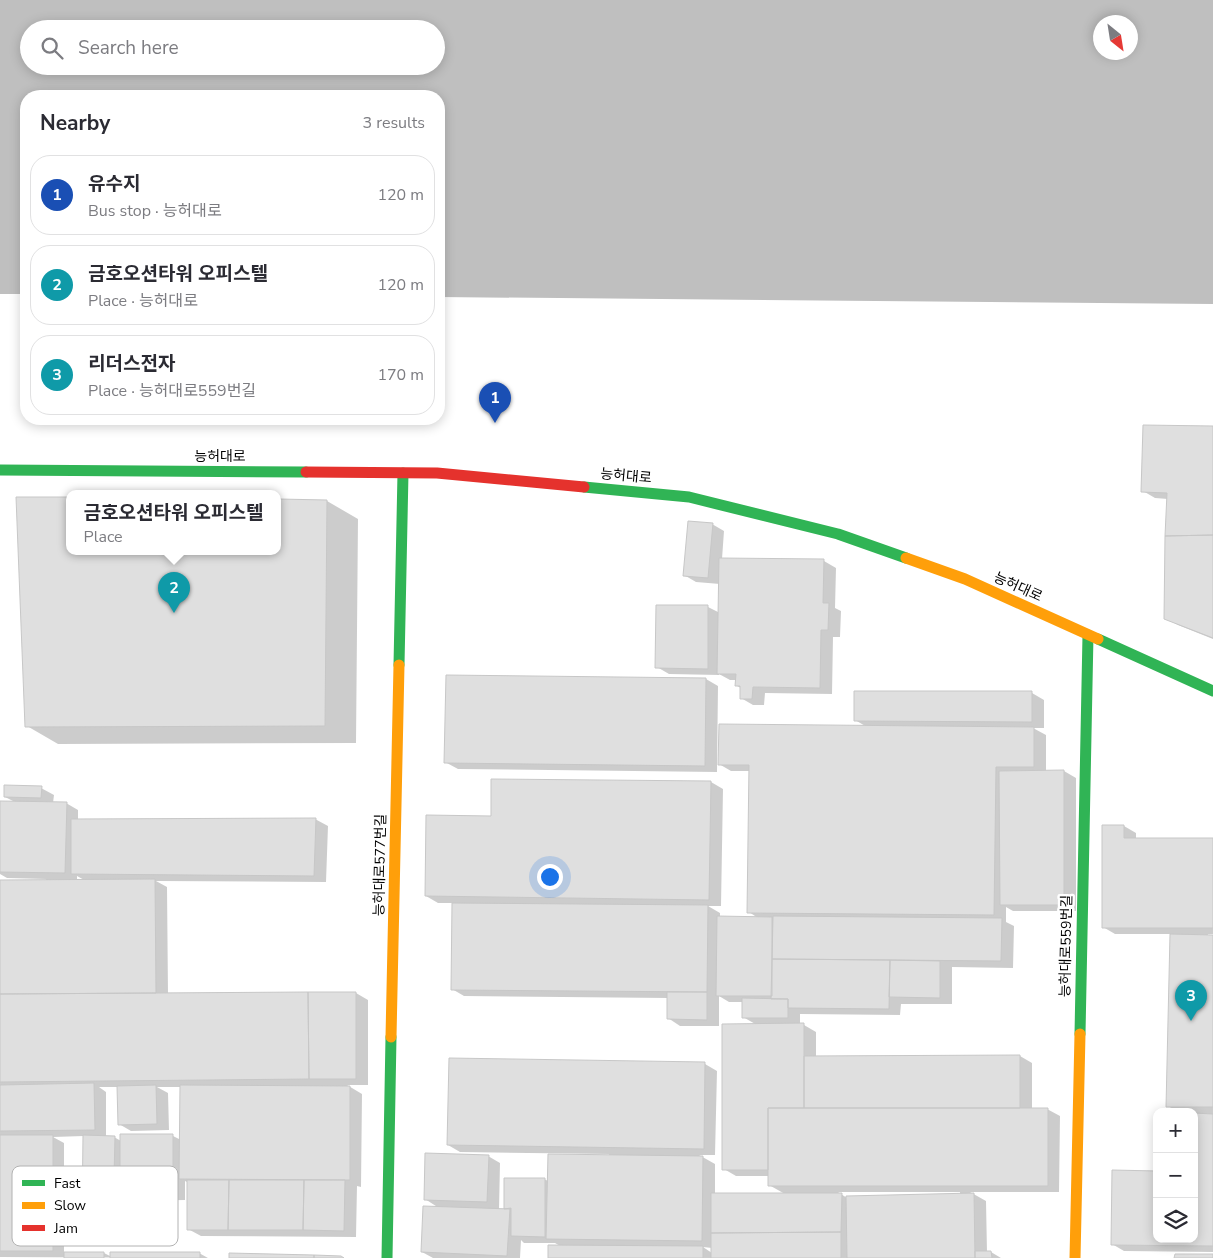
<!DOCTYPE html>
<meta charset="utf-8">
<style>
:root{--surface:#fff;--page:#f7f7f7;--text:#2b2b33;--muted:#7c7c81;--line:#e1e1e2;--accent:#595959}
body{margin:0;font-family:"Nunito Sans","Noto Sans KR",sans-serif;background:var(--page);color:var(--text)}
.controls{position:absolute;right:15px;bottom:15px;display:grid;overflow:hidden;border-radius:10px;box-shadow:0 2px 12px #0003}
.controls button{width:45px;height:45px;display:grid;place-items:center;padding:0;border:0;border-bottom:1px solid var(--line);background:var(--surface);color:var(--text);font:25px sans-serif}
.compass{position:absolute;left:1093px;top:15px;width:45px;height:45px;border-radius:50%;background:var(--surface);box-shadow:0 2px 12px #0003;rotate:150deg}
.you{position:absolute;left:549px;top:876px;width:18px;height:18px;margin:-12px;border:4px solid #fff;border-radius:50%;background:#1a73e8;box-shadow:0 0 0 8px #1a73e833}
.badge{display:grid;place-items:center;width:32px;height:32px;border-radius:50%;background:var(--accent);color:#fff;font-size:16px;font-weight:700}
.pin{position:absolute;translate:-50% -41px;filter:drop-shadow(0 1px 2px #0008)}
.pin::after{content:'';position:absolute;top:26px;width:18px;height:15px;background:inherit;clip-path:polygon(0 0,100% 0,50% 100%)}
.popup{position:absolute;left:66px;top:490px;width:215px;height:65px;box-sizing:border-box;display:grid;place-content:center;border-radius:10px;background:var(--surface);filter:drop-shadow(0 1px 4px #0005);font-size:16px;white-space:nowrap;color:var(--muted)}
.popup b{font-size:19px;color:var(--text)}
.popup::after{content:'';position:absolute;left:50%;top:100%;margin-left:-10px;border:10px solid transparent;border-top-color:var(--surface)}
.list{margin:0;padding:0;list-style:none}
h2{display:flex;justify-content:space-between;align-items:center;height:65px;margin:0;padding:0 20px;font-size:21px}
h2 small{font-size:16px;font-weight:400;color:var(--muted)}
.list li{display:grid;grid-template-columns:32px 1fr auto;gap:15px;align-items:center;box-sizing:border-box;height:80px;margin:0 10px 10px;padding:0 10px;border:1px solid var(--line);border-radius:20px}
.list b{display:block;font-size:19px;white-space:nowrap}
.list p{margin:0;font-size:16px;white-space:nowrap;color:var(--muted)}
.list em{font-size:16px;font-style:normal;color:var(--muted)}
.icon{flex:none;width:28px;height:28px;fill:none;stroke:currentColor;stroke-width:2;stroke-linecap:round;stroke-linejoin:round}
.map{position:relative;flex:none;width:1213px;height:1258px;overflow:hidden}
.search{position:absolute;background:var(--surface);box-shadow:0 2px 12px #0003;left:20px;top:20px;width:425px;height:55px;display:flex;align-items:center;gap:12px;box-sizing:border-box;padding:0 18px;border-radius:28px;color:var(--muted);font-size:19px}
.panel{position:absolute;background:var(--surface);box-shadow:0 2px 12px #0003;left:20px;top:90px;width:425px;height:335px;border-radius:20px}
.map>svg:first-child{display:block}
.water{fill:#bfbfbf;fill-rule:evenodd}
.shadow{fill:#0003;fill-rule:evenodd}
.building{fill:#dfdfdf;stroke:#c7c7c7}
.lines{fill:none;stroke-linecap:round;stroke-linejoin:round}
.fast{stroke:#30b455;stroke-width:11}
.slow{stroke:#ff9f0a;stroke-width:11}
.jam{stroke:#e5322d;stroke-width:11}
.labels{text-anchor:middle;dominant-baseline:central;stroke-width:5;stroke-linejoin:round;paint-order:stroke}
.street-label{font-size:14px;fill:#000;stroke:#fff}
.key{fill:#fff;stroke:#b2b2b2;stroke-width:1}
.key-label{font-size:14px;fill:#000}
</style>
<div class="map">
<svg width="1213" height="1258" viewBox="0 0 1213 1258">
<rect width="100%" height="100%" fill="#fff"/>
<path class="water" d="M0 0H1213V304L439 297V96H26V294H0ZM1100 22H1130V52H1100ZM29 29H436V66H29Z"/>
<path class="shadow" d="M1213 428V639L1178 625 1165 618 1168 499 1155 498 1143 491Z
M18 498H70V552H278V501H327L358 519 356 743 58 744 27 726Z
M712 524 724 531 722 559 824 561 836 568 835 608 841 611 840 637H833L832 694 765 693 764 705H753L741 698V688L737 686V680H730L719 674V675L669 674 657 667 708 607 720 613V584L696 582 684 575Z
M706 679 718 686 717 772 458 769 445 762Z
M855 692 1032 693 1044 700V728H1033L1046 735V771H1064L1076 778V911H1013L1006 907V922L1014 926 1013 968 952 967V1004H901L900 1015 800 1014V1025H804L816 1032V1057L1020 1056 1032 1063V1109H1047L1060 1116 1059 1192H970L986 1201 987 1252H991L1001 1258H549L562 1247 555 1243H524L521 1240 520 1258H433L422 1252 439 1208 425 1199 488 1156 500 1163 499 1210H505V1179H544L548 1181 609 1156V1154L460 1152 448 1145 705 1064 717 1071 715 1155H699L715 1164V1194H785L769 1185V1176H736L724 1169 757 1025 743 1017V1002H729L719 996V1026H680L668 1018V998L464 996 452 989 453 903H438L426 896 492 817 711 782 723 789 721 906H708L720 913V917L758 918 749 912 750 771H731L719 764 867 727 855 720ZM838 1192H960V1195L847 1198ZM703 1247 712 1248V1253Z
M41 788 54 795 53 803H66L78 810V820L315 819 328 826 326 882 156 881 167 887 168 994 356 993 368 1000V1085H347L362 1094 361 1187 357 1186 356 1237 201 1236 188 1229 189 1183 185 1181V1200L133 1201 125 1196V1226H95L83 1219 84 1136 53 1137 64 1143V1253H104L112 1257 199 1253 208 1258 0 1257V882L46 881V879L7 878 0 874V802H15L5 797ZM77 876 86 881H77ZM99 1087H118L119 1124 131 1131 169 1130 168 1093 157 1087H181V1140L173 1136H121V1141L114 1137H106V1092Z
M1103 826H1124L1136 833V839H1213V934H1208V936H1213V1252L1124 1251 1112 1244 1157 1239H1194V1112H1178L1168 1106 1171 934H1115L1103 927Z"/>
<path class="building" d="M1143 425 1213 426V535L1165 536 1167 493 1141 492Z
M16 497H70V552H278V499L327 500 325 726 25 727Z
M688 521 713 523 708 578 683 576Z
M1213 535V638L1164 619 1165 536Z
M719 558 824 559 823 603H829L828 630H821L820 688 753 687 752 699H740V686H735L736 674H717Z
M656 605H708V669L655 668Z
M446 675 706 678 705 766 444 763Z
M854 691H1032V722L854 721Z
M719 724 1034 727V767H996L994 915 747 913 749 765H718Z
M1064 770V905H1000L999 771Z
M491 779 711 781 709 900 425 896 426 815 491 816Z
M4 785 42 786 41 798 4 797Z
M0 801 67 802 65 873 0 872Z
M316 818 314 876 71 874V819Z
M1102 825H1124V838H1213V928H1102Z
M155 879 156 993 0 994V880Z
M452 903 708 905 707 992 451 990Z
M717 916 772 917V996H716Z
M773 916 1002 918 1001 961 772 959Z
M1170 934 1213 935V1107H1166Z
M772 959 890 960 889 1009 788 1008V999H771Z
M890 960 940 961V998L889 997Z
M308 992H356V1079H309Z
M308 992 309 1079 0 1082V994Z
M667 992H707V1020L667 1019Z
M742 998 788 999V1018H742Z
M804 1023V1108H768V1170H722V1024Z
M1020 1055V1108H804V1056Z
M449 1058 705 1062 704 1149 447 1145Z
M94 1083 95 1130 0 1131V1085Z
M156 1085 157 1124 118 1125 117 1086Z
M180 1085 350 1086V1180L179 1179Z
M768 1108H1048V1186H768Z
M1194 1113 1213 1114V1246L1111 1245 1112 1170 1157 1171V1239H1194Z
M120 1134H173V1194H120Z
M0 1135H53V1251H0Z
M83 1135 115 1136 113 1220 82 1219Z
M425 1153 489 1155 487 1202 424 1200Z
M548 1154 703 1156 702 1241 546 1239Z
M504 1178H545V1237L511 1236V1208L504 1209Z
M187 1180H229L228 1230H187Z
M229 1180H304L303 1230H228Z
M304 1180H345L344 1231 303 1230Z
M711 1193H842L841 1232 711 1233Z
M974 1193 975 1258H847L846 1196Z
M423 1206 510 1209 507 1256 421 1252Z
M841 1232V1258H711V1233Z
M548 1245 703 1246V1258H548Z
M975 1251H991L992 1258H975Z
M64 1252H104V1258H64Z
M110 1252H200V1258H110Z
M229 1253 314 1255V1258H229Z
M1175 1254H1213V1258H1174Z
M314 1255 341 1256 344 1258H314Z"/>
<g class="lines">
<path class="fast" d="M0 470 306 472
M584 487 689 497 838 534 906 558
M1098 639 1213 691
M399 665 403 473
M1080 1034 1088 635
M387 1258 391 1037"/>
<path class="slow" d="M906 558 965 579 1098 639
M391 1037 399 665
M1075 1258 1080 1034"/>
<path class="jam" d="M306 472 437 473 584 487"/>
</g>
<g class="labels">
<g class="street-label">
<text x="220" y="456">능허대로</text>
<text transform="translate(626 476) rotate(5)">능허대로</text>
<text transform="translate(1018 587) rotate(24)">능허대로</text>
<text transform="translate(380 865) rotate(-89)">능허대로577번길</text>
<text transform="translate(1066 946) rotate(-89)">능허대로559번길</text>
</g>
</g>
<rect x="12" y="1166" width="166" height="80" rx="8" class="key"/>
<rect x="22" y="1180" width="23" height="6" fill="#30b455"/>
<rect x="22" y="1202" width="23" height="7" fill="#ff9f0a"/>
<rect x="22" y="1225" width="23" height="6" fill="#e5322d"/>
<g class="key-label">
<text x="54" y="1188">Fast</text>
<text x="54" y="1210">Slow</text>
<text x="54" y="1233">Jam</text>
</g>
</svg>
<div class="controls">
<button>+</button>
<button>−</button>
<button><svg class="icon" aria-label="layers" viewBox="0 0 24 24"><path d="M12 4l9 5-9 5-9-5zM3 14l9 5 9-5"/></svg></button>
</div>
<svg class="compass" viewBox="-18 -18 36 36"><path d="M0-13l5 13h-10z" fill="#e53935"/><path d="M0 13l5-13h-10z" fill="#7c7c81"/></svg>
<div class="you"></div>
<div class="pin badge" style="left:495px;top:423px;background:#1a4fb4">1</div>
<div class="pin badge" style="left:174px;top:613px;background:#0f9aa8">2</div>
<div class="popup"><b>금호오션타워 오피스텔</b>Place</div>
<div class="pin badge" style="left:1191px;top:1021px;background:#0f9aa8">3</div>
<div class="search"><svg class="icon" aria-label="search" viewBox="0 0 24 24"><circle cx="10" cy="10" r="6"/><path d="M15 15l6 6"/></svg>Search here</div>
<section class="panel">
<h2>Nearby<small>3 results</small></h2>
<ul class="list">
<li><span class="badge" style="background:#1a4fb4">1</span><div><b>유수지</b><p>Bus stop · 능허대로</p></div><em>120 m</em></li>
<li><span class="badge" style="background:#0f9aa8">2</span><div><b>금호오션타워 오피스텔</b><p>Place · 능허대로</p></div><em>120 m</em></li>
<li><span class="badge" style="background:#0f9aa8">3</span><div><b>리더스전자</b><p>Place · 능허대로559번길</p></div><em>170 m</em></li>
</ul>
</section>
</div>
